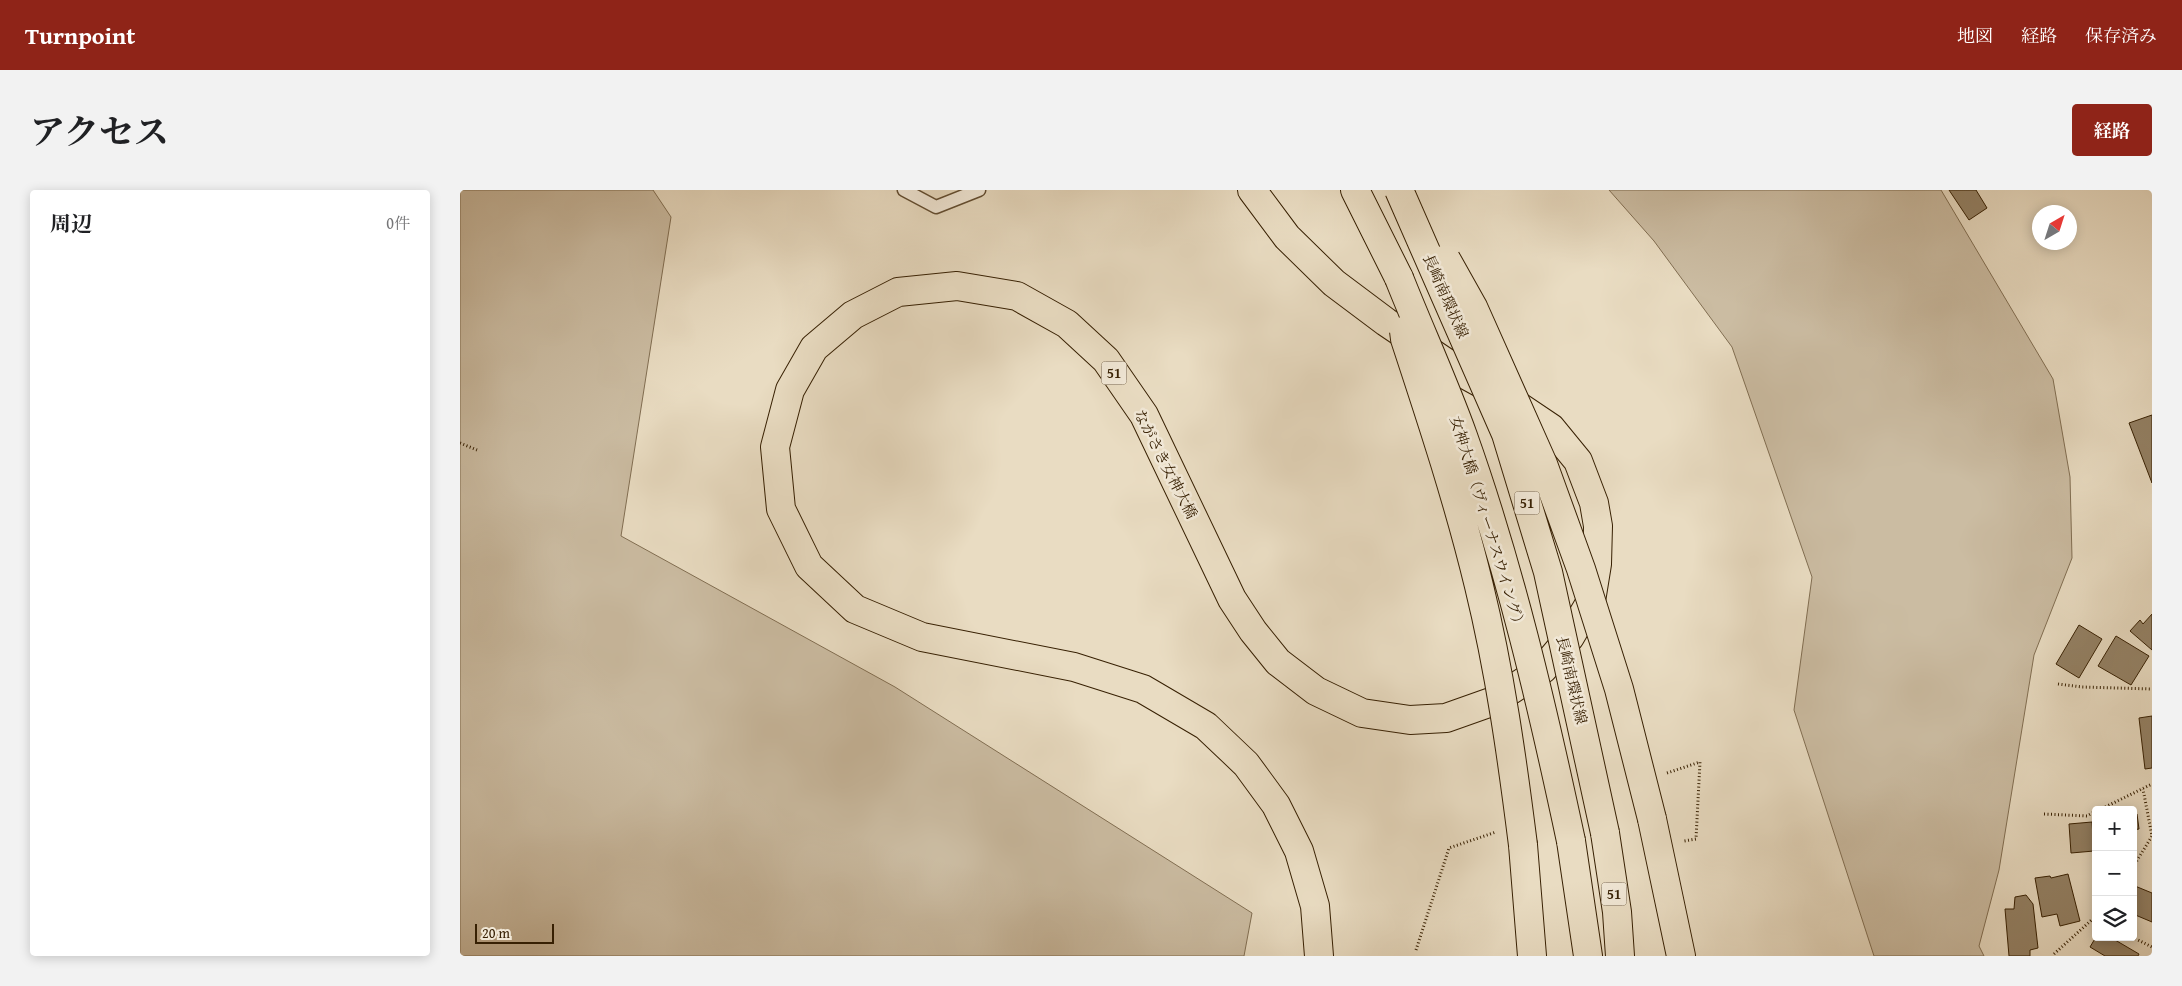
<!DOCTYPE html>
<html lang="ja">
<meta charset="utf-8">
<style>
:root{--surface:#fff;--page:#f2f2f2;--text:#202124;--muted:#757577;--line:#e0e0e0;--accent:#8f2418}
body{margin:0;font-family:"Gentium Book Plus","Noto Serif JP",serif;background:var(--page);color:var(--text)}
.controls{position:absolute;right:15px;bottom:15px;display:grid;overflow:hidden;border-radius:5px;box-shadow:0 2px 12px #0003}
.controls button{width:45px;height:45px;display:grid;place-items:center;padding:0;border:0;border-bottom:1px solid var(--line);background:var(--surface);color:var(--text);font:25px sans-serif}
.compass{position:absolute;left:1572px;top:15px;width:45px;height:45px;border-radius:50%;background:var(--surface);box-shadow:0 2px 12px #0003;rotate:39deg}
.scale{position:absolute;left:15px;bottom:12px;width:79px;box-sizing:border-box;padding-left:5px;border:2px solid #372003;border-top:0;font-size:14px;line-height:18px;white-space:nowrap;color:#372003;-webkit-text-stroke:4px #f1e8d7;paint-order:stroke}
.list{margin:0;padding:0;list-style:none}
h2{display:flex;justify-content:space-between;align-items:center;height:65px;margin:0;padding:0 20px;font-size:21px}
h2 small{font-size:16px;font-weight:400;color:var(--muted)}
.icon{flex:none;width:28px;height:28px;fill:none;stroke:currentColor;stroke-width:2;stroke-linecap:round;stroke-linejoin:round}
.map{position:relative;flex:none;width:1692px;height:766px;overflow:hidden;border-radius:5px}
header{display:flex;align-items:center;gap:30px;box-sizing:border-box;height:70px;padding:0 25px;background:var(--accent);color:#fff}
header strong{font-size:24px}
nav{display:flex;gap:28px;margin-inline-start:auto;font-size:18px}
.intro{display:flex;align-items:center;justify-content:space-between;box-sizing:border-box;height:120px;padding:0 30px}
h1{margin:0;font-size:35px}
.button{padding:12px 22px;border-radius:5px;background:var(--accent);color:#fff;font-size:18px;font-weight:700}
main{display:flex;gap:30px;padding:0 30px}
aside{flex:1;background:var(--surface);border-radius:5px;box-shadow:0 2px 12px #0003}
.map>svg:first-child{display:block}
.green{fill:#cbbca2;stroke:#816e52}
.building{fill:#948266;stroke:#372003}
.lines{fill:none;stroke-linecap:round;stroke-linejoin:round}
.lane-casing{stroke:#644f33;stroke-width:15}
.primary-casing{stroke:#372003;stroke-width:30}
.path{stroke:#372003;stroke-width:3;stroke-dasharray:1 2.5;stroke-linecap:butt}
.lane{stroke:#f1e8d7;stroke-width:12}
.primary{stroke:#e9dcc2;stroke-width:28}
.primary-bridge-casing{stroke:#372003;stroke-width:30;stroke-linecap:butt}
.primary-bridge{stroke:#e9dcc2;stroke-width:28}
.labels{text-anchor:middle;dominant-baseline:central;stroke-width:5;stroke-linejoin:round;paint-order:stroke}
.shield{fill:#f1e8d7;stroke:#6f5c43;stroke-width:1}
.shield-label{font-size:14px;font-weight:bold;fill:#372003}
.street-label{font-size:15px;fill:#372003;stroke:#f1e8d7}
</style>
<header>
<strong>Turnpoint</strong>
<nav><a>地図</a><a>経路</a><a>保存済み</a></nav>
</header>
<div class="intro"><h1>アクセス</h1><a class="button">経路</a></div>
<main>
<aside>
<h2>周辺<small>0件</small></h2>
<ul class="list">
</ul>
</aside>
<div class="map">
<svg width="1692" height="766" viewBox="0 0 1692 766">
<rect width="100%" height="100%" fill="#e9dcc2"/>
<filter id="stains"><feTurbulence type="fractalNoise" baseFrequency=".004" numOctaves="4"/><feColorMatrix values="0 0 0 0 .2 0 0 0 0 .09 0 0 0 0 .02 0 0 0 .5 -.17"/></filter>
<radialGradient id="worn" r=".72"><stop offset=".6" stop-color="#630" stop-opacity="0"/><stop offset="1" stop-color="#630" stop-opacity=".3"/></radialGradient>
<path class="green" d="M0 0H193L211 27 161 346 435 497 792 723 784 766H0Z
M1149 0H1481L1593 189 1610 287 1612 368 1574 465 1539 680 1519 756 1524 766H1414L1334 520 1352 387 1272 157 1194 51Z"/>
<path class="building" d="M1489 0H1516L1527 18 1509 30Z
M1692 225V293L1669 233Z
M1692 424V460L1670 441 1680 430 1683 434Z
M1619 435 1642 449 1619 488 1596 474Z
M1656 446 1689 466 1671 495 1638 476Z
M1692 526V578L1685 579 1679 528Z
M1673 624H1677L1679 639 1673 640Z
M1632 632 1634 661 1611 663 1609 634Z
M1608 684 1620 731 1600 736 1597 724 1582 727 1575 688 1590 686 1591 688Z
M1675 696 1692 703V732L1673 724V701Z
M1566 705 1573 714 1578 758 1570 760V766H1549L1545 719H1554L1555 707Z
M1636 747H1650L1679 764 1678 766H1645L1630 757Z"/>
<g class="lines">
<defs>
<path id="lane" d="M444 0 476 17 519 0"/>
<path id="primary" d="M792 0 827 47 874 93 926 132 997 180 1039 203 1091 238 1118 271 1134 313 1138 336 1137 374 1131 411 1110 447 1083 479 1034 511 986 528 950 530 902 523 856 501 818 472 793 441 772 409 684 225 646 170 607 134 557 106 497 96 438 102 393 125 354 158 330 200 315 257 321 319 349 376 395 419 462 447 614 477 683 499 746 536 786 574 816 615 839 661 855 716 859 766
M895 0 939 88
M1192 629 1221 766
M1145 643 1157 722 1160 766
M1111 651 1128 766
M1063 655 1072 766"/>
</defs>
<use href="#lane" class="lane-casing"/>
<use href="#primary" class="primary-casing"/>
<path class="path" d="M0 253 17 260
M1598 494 1622 497 1692 499
M1207 583 1240 572 1236 649 1224 651
M1639 620 1692 594
M1584 624 1627 626 1636 621
M1673 677 1692 646 1683 599
M1672 747 1692 757
M956 760 989 658 1036 642
M1594 764 1636 726"/>
<use href="#lane" class="lane"/>
<use href="#primary" class="primary"/>
<defs>
<path id="primary-bridge" d="M939 0 1046 244 1088 382 1145 643
M986 69 1013 117 1083 274 1121 379 1159 499 1192 629
M939 88C960 141 984 193 1003 246 1050 378 1082 515 1111 651
M944 141 945 149C972 231 999 313 1019 396 1040 482 1052 568 1063 655"/>
</defs>
<use href="#primary-bridge" class="primary-bridge-casing"/>
<use href="#primary-bridge" class="primary-bridge"/>
</g>
<g class="labels">
<g class="shield">
<rect x="641.5" y="171.5" width="25" height="23" rx="4"/>
<rect x="1054.5" y="301.5" width="25" height="23" rx="4"/>
<rect x="1141.5" y="692.5" width="25" height="23" rx="4"/>
</g>
<g class="shield-label">
<text x="654" y="183">51</text>
<text x="1067" y="313">51</text>
<text x="1154" y="704">51</text>
</g>
<g class="street-label">
<text transform="translate(986 106) rotate(66)">長崎南環状線</text>
<text transform="translate(706 274) rotate(63)">ながさき女神大橋</text>
<text transform="translate(1028 333) rotate(73)">女神大橋（ヴィーナスウイング）</text>
<text transform="translate(1112 490) rotate(77)">長崎南環状線</text>
</g>
</g>
<rect width="100%" height="100%" filter="url(#stains)"/>
<rect width="100%" height="100%" fill="url(#worn)"/>
</svg>
<div class="controls">
<button>+</button>
<button>−</button>
<button><svg class="icon" aria-label="layers" viewBox="0 0 24 24"><path d="M12 4l9 5-9 5-9-5zM3 14l9 5 9-5"/></svg></button>
</div>
<svg class="compass" viewBox="-18 -18 36 36"><path d="M0-13l5 13h-10z" fill="#e53935"/><path d="M0 13l5-13h-10z" fill="#757577"/></svg>
<div class="scale">20 m</div>
</div>
</main>
